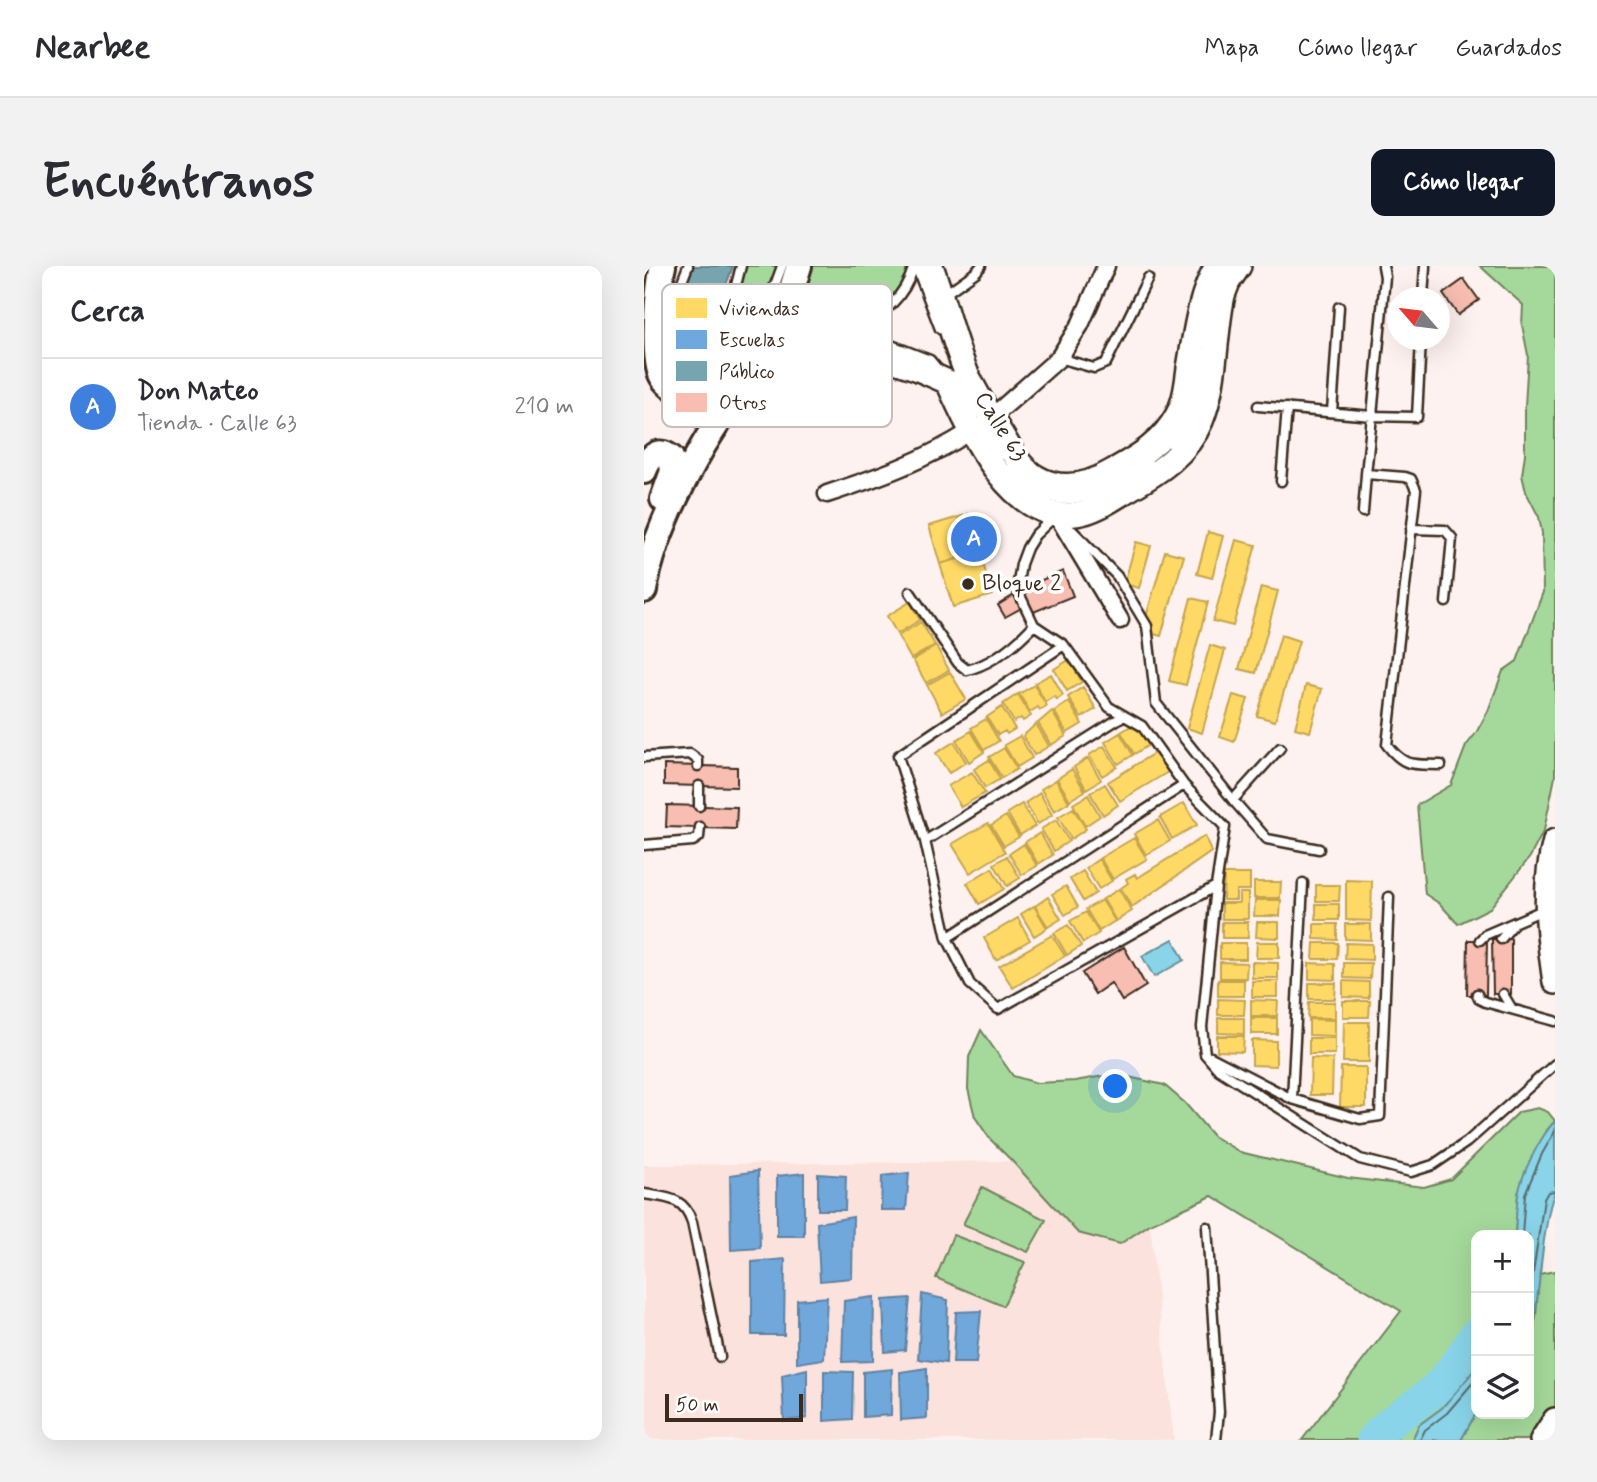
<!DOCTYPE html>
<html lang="es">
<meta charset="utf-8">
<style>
:root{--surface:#fff;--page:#f2f2f3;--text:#2b2b33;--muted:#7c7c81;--line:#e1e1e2;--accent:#111827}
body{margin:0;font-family:Mynerve,sans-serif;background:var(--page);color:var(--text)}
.controls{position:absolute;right:21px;bottom:21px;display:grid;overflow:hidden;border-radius:14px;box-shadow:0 7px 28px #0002}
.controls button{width:63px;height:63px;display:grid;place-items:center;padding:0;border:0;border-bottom:2px solid var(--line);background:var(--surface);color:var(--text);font:35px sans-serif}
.compass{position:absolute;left:743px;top:21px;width:63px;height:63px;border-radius:50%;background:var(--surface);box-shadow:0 7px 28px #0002;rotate:298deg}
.scale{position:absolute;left:21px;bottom:18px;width:138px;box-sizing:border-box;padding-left:7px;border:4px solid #3b2a1e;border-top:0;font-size:19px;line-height:24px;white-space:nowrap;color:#3b2a1e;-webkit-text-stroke:5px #fff;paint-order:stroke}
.you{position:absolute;left:472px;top:821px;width:24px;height:24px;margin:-18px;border:5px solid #fff;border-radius:50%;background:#1a73e8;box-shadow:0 0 0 10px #1a73e833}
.badge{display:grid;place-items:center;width:46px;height:46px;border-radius:50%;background:var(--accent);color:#fff;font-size:23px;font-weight:700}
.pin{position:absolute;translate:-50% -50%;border:4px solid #fff;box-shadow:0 2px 7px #0006}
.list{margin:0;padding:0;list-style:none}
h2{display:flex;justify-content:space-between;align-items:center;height:91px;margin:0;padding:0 28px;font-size:30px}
h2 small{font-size:23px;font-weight:400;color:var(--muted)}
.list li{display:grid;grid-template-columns:46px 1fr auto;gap:21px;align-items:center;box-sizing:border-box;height:98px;padding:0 28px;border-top:2px solid var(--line)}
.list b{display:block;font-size:26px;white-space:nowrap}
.list p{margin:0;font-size:23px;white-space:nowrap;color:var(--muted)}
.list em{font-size:23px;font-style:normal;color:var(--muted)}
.icon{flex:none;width:38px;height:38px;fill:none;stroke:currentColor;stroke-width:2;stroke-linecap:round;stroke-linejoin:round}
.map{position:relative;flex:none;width:911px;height:1174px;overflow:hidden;border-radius:14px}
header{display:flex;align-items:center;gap:42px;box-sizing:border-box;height:98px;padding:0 35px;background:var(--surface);border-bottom:2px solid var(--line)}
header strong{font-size:33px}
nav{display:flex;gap:38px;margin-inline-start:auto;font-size:24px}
.intro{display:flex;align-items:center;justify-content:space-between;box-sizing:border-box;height:168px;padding:0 42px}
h1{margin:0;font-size:49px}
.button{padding:18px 32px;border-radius:14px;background:var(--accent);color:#fff;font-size:24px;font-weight:700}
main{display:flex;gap:42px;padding:0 42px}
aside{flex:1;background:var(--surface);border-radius:14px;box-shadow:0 7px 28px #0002}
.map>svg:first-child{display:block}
.built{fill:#fce2dd}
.green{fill:#a5d99b;stroke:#70825c;stroke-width:2}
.water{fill:#89d4e9;stroke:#6a9098;stroke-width:2}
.homes{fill:#ffd966;stroke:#c4a450;stroke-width:2}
.schools{fill:#6fa8dc;stroke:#5f82a3;stroke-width:2}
.public{fill:#76a5af;stroke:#648084;stroke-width:2}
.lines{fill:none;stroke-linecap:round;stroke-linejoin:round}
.shore{stroke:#5a6e6f;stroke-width:2}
.river{stroke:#89d4e9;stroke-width:33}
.building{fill:#f9beb2;stroke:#3b2a1e;stroke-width:2}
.lane-casing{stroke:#3b2a1e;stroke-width:13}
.street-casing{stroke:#3b2a1e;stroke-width:21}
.secondary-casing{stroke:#3b2a1e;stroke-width:28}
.primary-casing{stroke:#3b2a1e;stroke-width:30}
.lane{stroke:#fff;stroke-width:8}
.street{stroke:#fff;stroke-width:16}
.secondary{stroke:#fff;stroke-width:23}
.primary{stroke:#fff;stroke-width:24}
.poi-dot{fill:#3b2a1e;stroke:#fff;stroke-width:2.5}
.labels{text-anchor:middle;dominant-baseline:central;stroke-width:7;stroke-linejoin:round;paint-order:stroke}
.street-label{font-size:23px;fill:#3b2a1e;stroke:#fff}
.poi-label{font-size:23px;fill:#3b2a1e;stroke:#fff;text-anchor:start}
.key{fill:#fff;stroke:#c4bfbc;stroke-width:2}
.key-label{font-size:19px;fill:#3b2a1e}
</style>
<header>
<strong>Nearbee</strong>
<nav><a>Mapa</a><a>Cómo llegar</a><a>Guardados</a></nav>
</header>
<div class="intro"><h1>Encuéntranos</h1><a class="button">Cómo llegar</a></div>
<main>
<aside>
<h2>Cerca<small></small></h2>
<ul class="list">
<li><span class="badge" style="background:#3f7fe0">A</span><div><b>Don Mateo</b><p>Tienda · Calle 63</p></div><em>210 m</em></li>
</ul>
</aside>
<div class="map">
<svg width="911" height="1174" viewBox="0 0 911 1174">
<rect width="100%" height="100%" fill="#fef2f0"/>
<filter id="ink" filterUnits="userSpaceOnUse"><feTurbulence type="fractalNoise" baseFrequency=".0143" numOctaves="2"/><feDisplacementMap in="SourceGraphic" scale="14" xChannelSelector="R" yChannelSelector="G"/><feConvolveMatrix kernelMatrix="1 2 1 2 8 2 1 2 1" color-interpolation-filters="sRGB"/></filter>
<g filter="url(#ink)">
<path class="built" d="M44 0H138L88 103 66 114 36 104 23 71 25 49Z
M368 895 434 967 476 978 506 958 530 1174H0V899Z"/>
<path class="green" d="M97 0H138L100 78 82 71Z
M155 0H270L248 39 206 63 163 46 154 37Z
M836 0H911V511L900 564 886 591 846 642 814 658 796 638 781 628 773 539 807 519 822 480 832 467 844 445 859 405 873 395 899 326 898 267 895 251 882 226 878 209 881 188V140L884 89 878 59 879 39Z
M337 764 369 810 393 817 431 815 471 808 520 819 541 837 569 870 596 886 704 912 780 921 807 913 875 846 894 842 904 846 911 855 903 864 874 927 871 969H832V1102L798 1142 775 1159 768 1174H658L757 1045 568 930 506 958 476 978 434 967 368 895 346 873 331 851 324 823 325 791Z
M338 921 402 954 384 986 319 958Z
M309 969 381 996 359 1040 292 1012Z
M911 1005V1154L898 1174H817L832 1147 885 1148V1084L892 1050 895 1008Z"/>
<path class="water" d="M529 673 540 694 510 711 498 690Z
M911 855V926C904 941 903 958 900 974 895 1011 893 1047 885 1084V969H871C872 956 872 943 874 930 877 908 896 871 911 855Z
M832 1102V1147L817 1174H768L775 1159 798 1142Z"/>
<path class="homes" d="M325 248 336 286 296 298 285 260Z
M564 266 579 270 568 312 553 308Z
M592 274 612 279 589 360 569 355Z
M492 276 507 280 495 322 480 318Z
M521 285 540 290 517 370 498 365Z
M336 286 348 329 309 341 296 298Z
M617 321 634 325 612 407 595 403Z
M547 332 564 336 542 419 525 415Z
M266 336 276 354 253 368 243 350Z
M277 356 291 379 267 393 254 370Z
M637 369 655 375 631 455 613 450Z
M566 379 581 384 558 467 543 462Z
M292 380 305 404 282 417 269 394Z
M425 394 438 416 423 425 410 403Z
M306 406 322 433 298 447 283 419Z
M407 408 419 429 413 434 411 430 401 436 391 417Z
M390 419 403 440 396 444 394 441 386 446 375 428Z
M662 419 678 423 666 466 651 462Z
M439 421 452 443 437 452 424 431Z
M374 428 387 450 379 455 377 452 370 456 359 438Z
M589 429 604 433 590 476 576 471Z
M425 436 438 458 423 467 410 445Z
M358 441 371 463 363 468 361 465 354 469 343 451Z
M408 445 422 470 407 479 394 457Z
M342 453 355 475 340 484 327 462Z
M492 457 505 479 490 488 477 466Z
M392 458 405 480 390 489 379 470Z
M327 465 340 486 325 496 312 474Z
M476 467 489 489 474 498 461 476Z
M376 470 388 492 373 501 360 479Z
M310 476 322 496 305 507 292 487Z
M460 480 473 501 458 510 445 489Z
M360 482 373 503 358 512 345 491Z
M512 486 524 506 476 535 464 516Z
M444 492 457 514 442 523 430 501Z
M345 494 356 513 341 522 330 503Z
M428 503 441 525 426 534 413 513Z
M328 506 341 527 317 541 304 520Z
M412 514 425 536 410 545 397 523Z
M461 518 474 539 459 549 446 527Z
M396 527 408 549 394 558 381 537Z
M444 529 456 550 441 560 429 538Z
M540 537 553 559 528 573 516 551Z
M378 538 391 560 376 569 363 547Z
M429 542 442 563 427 573 414 551Z
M362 550 375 571 360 580 347 559Z
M412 554 425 575 410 585 397 563Z
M514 554 526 575 502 589 490 568Z
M344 557 361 586 326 607 308 578Z
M396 567 409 589 394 598 381 576Z
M561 570 567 586 488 641 477 622 484 617 482 613 491 608 493 612Z
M490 572 503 593 469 613 456 592Z
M380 578 393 600 378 609 365 588Z
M363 590 376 612 363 620 350 598Z
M455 593 468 615 455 623 442 602Z
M348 602 360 623 335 638 323 617Z
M439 605 452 627 439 635 426 613Z
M580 608H606V624H592V634H579Z
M702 614 728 615 727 655 702 654Z
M610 616H637L636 632H610Z
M672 619H696L695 635H672Z
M422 620 434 641 421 649 408 628Z
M475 623 488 645 472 655 459 633Z
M595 627H604V653H578V637H595Z
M404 631 417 653 404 661 391 640Z
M458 634 471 655 455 665 442 643Z
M611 634H637L636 650H610Z
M672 638H695V654H672Z
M390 640 403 662 390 670 377 648Z
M442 646 455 667 439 677 426 655Z
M374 652 386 674 352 694 340 672Z
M578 656H604V672H578Z
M613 656H635V672L612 671Z
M670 658H693V674L670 673Z
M701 658H727V674L701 673Z
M424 659 437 680 423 689 410 667Z
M408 669 421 690 369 722 355 700Z
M613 676H635V692H612Z
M576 677H602V693H576Z
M670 677H694L693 693H669Z
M702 677 728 678V694L701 693Z
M576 696 603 697 602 712H576Z
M608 696 634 697V712H608Z
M665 697 691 698V714L665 713Z
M700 697H727L726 713 700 712Z
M574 714H600V730H574Z
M608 715H634V731H608Z
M699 715 725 716V732L699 731Z
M665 717H692L691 733H665Z
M574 733 601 734 600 749H574Z
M607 734 634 735 633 750H607Z
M699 735H726L725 751H699Z
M665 736H691V752H664Z
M574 752H600V768L574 767Z
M607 752H633V768H607Z
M665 753 691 754V770L665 769Z
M700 756H725V796H699Z
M573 770H600L599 786 573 785Z
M665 772H691V788H665Z
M608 774 632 775V800L608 799Z
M667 792 689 793 688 829H666Z
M697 801H722V841H696Z"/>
<path class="schools" d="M114 905 116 982 87 984 86 909Z
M160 907V970H133V910Z
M265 907 262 944H237L238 910Z
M174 908 202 910 201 944H174Z
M209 951 208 1012 176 1015 173 957Z
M141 993 140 1069H108V996Z
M278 1028 304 1034 302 1097 274 1093Z
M183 1031 180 1093 153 1097V1034Z
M230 1031 229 1095 198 1096 200 1035Z
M266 1032 261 1084 241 1086 239 1034Z
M337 1045 332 1097H309L312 1046Z
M283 1102V1152L257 1154 256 1106Z
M163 1103V1152L140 1155 138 1109Z
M248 1103 247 1149 219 1151V1106Z
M180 1105 209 1106 208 1153 180 1155Z"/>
<path class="public" d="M48 0H89L78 30 81 31 70 62 74 64 61 96 33 85 45 54 30 48Z"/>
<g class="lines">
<path class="shore" d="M878 969 881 928 898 888 911 865
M885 1051 889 1007 900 933 904 926 911 925
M776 1174 781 1164 803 1147 832 1113"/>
<path class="river" d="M729 1174C746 1153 769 1142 789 1125 806 1109 820 1088 832 1068"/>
</g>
<path class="building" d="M820 13 835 34 814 49 799 28Z
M419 305 429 330 387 347 376 323Z
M372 328 379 341 361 351 354 339Z
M20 499 93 501V521L20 519Z
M23 539 93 541 92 563 22 561Z
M848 673H867V728H849Z
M824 674H843L842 729H823Z
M480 681 502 720 478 735 467 717 451 728 438 707Z"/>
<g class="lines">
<defs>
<path id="lane" d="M97 0 80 65 82 71 89 78H100L124 63
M272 0 296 63
M739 0 741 11 728 150 773 151 777 74
M301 28 332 6 337 0
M779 32 781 0
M144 51 161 49 206 63 286 94 296 106
M24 59 25 49 44 0
M206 63C238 52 260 33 270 0
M23 72C27 91 32 107 53 112 66 114 80 113 88 103 93 98 96 90 99 84 115 57 128 29 138 0
M415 92 450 102 462 97 504 12
M614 140 728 150 722 208 761 211 767 213 772 224 743 479C761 502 769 498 797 499
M688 146 695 41
M337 155 357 189
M528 179C551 151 554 120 559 87
M368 205C414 258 457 226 505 198
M637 215 643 142
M719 246 722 208
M410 251 391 269 383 282 377 298 373 323 390 359 420 379 465 441 498 460 540 519 581 561 572 620 558 761 561 788 575 804 716 893 767 906 789 899 823 876 911 798
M767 263 801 264 808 272 802 336
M429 265 473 310 503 360 512 437 589 534 623 573 675 583
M266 326 314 397 323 404C348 398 373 377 390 359
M420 379 254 490 281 575 303 672 326 718 354 743 572 620
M0 491 46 488 54 494V500
M55 520V540
M589 534 636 482
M281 575 479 450
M0 579 49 575 55 571 56 561
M303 672 540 519
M857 673 868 660
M836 674 841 669 899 644
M833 728 835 733 841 736 911 755
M859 728 868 743
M567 791 648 833 659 617
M648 833 716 853 736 850 745 631
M0 928C24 932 40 931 48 956L76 1091
M563 961 575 1146 572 1174"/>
<path id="street" d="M347 152 415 92 436 59 462 0
M183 228C235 211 280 195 327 165
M413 249 476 354"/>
<path id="secondary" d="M287 0C300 35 308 72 322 106 332 128 346 150 359 171 368 186 376 202 392 211 417 226 443 220 467 206 494 191 519 177 534 148 541 134 543 118 545 102 551 69 555 30 573 0
M120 85C135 72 147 67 168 67L272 102 304 116C325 163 368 259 432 248 452 245 468 233 485 223 515 206 543 188 557 155 573 116 570 70 579 29L584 16 595 0
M911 575C898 622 904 669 911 716
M898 1174 911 1154"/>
<path id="primary" d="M19 0C14 21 8 92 18 110 25 123 43 130 55 134L84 127 100 115
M0 205C5 192 13 181 27 192L29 205 19 233
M0 324C8 276 34 223 59 180 84 138 115 100 136 56 144 38 149 19 155 0"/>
</defs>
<use href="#lane" class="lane-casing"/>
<use href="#street" class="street-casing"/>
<use href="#secondary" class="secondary-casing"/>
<use href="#primary" class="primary-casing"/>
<use href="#lane" class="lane"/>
<use href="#street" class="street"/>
<use href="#secondary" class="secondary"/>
<use href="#primary" class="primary"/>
</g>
</g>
<circle class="poi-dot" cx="324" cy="318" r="7"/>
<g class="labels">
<g class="street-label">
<text transform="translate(356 161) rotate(58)">Calle 63</text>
</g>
<g class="poi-label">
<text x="338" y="318">Bloque 2</text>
</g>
</g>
<rect x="18" y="18" width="230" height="143" rx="10" class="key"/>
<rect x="32" y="32" width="31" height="20" fill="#ffd966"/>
<rect x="32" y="64" width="31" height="19" fill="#6fa8dc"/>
<rect x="32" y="95" width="31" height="20" fill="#76a5af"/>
<rect x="32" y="127" width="31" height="19" fill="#f9beb2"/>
<g class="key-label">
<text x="75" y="49">Viviendas</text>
<text x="75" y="80">Escuelas</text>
<text x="75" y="112">Público</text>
<text x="75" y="143">Otros</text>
</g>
</svg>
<div class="controls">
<button>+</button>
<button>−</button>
<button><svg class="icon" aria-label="layers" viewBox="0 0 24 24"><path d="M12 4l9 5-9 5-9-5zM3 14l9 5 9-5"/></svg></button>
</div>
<svg class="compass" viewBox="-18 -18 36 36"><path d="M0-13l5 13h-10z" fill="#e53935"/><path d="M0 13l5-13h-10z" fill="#7c7c81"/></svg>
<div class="scale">50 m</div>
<div class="you"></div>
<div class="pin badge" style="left:330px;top:273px;background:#3f7fe0">A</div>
</div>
</main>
